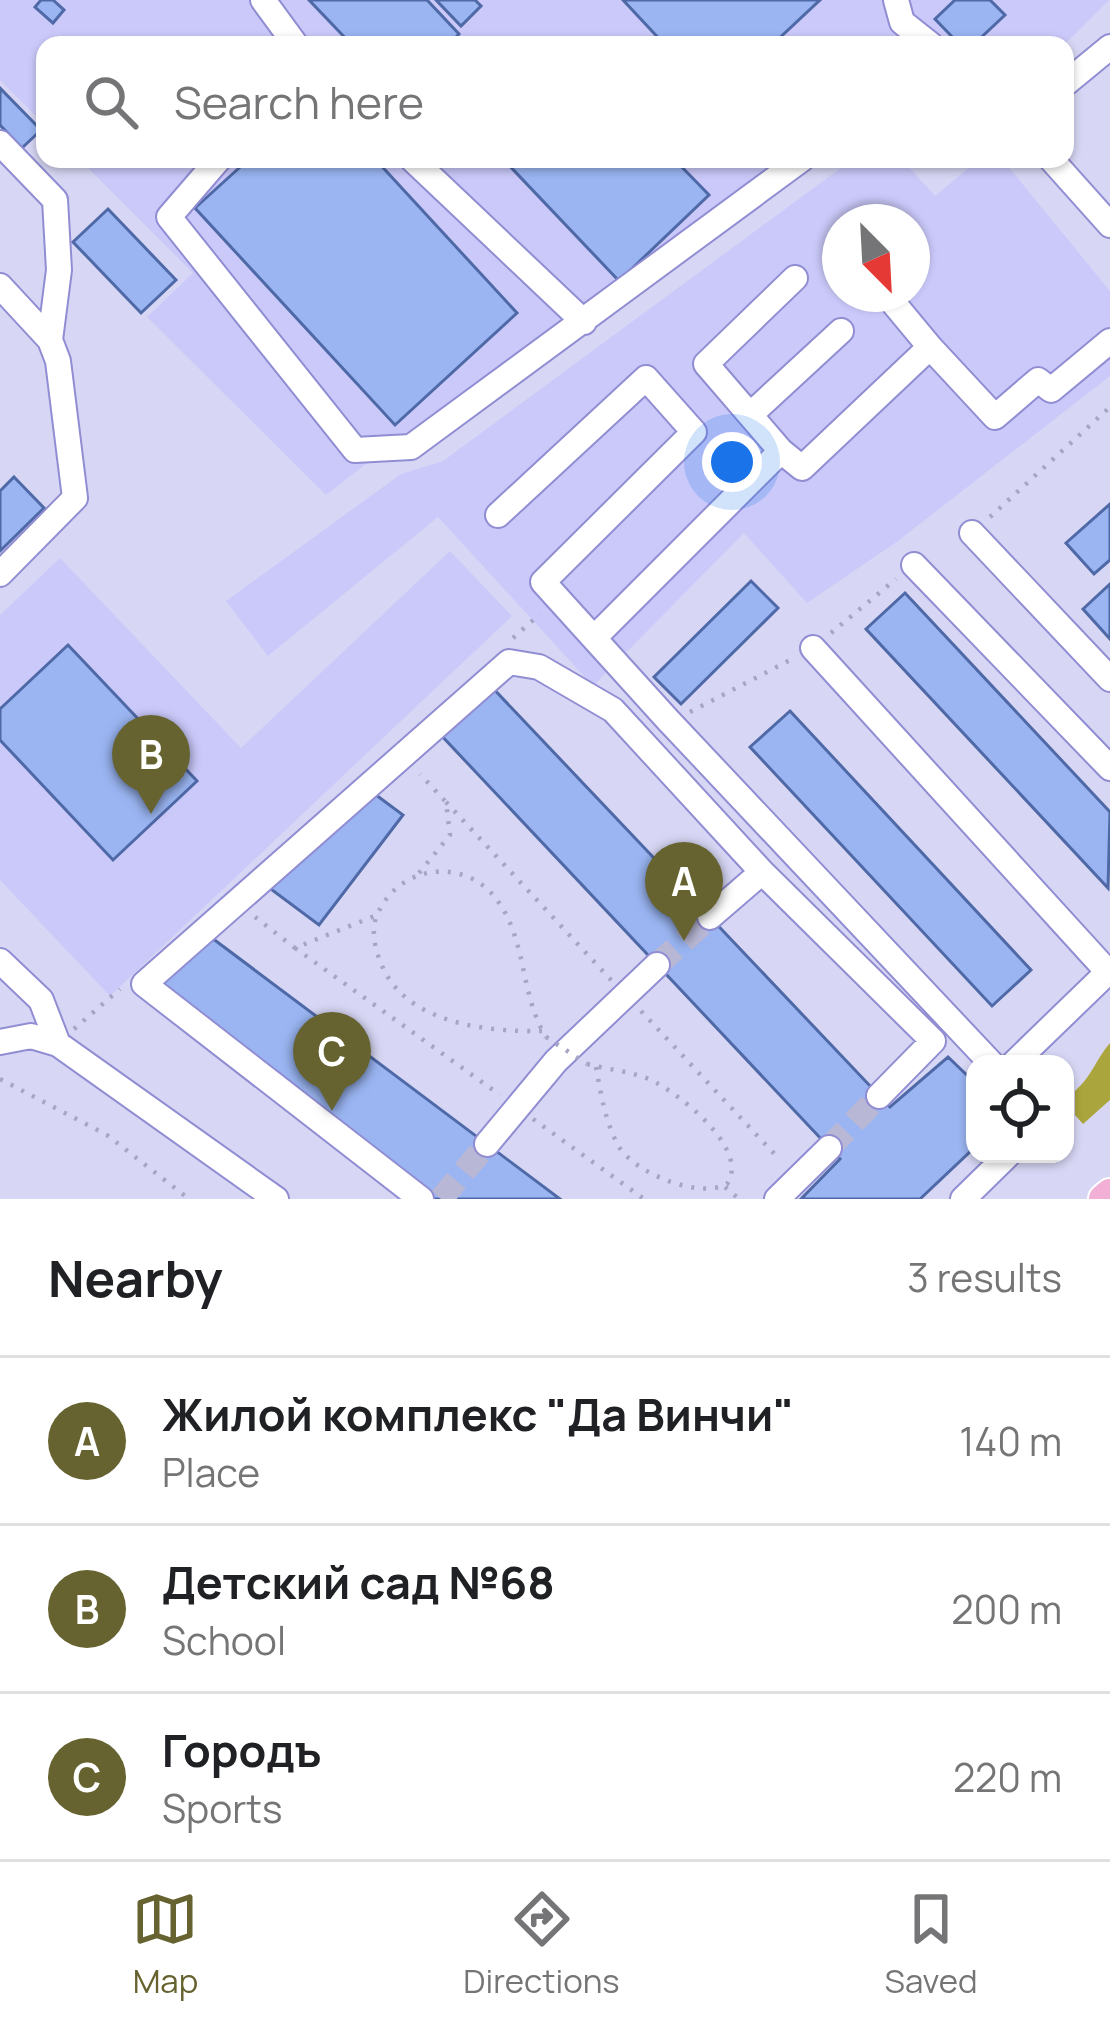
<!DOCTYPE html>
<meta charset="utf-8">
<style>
:root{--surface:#fff;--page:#f2f2f2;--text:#202124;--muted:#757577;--line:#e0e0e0;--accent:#666330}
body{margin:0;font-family:Manrope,sans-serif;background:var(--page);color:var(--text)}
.controls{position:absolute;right:36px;bottom:36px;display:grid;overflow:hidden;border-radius:24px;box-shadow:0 3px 9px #0004}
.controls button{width:108px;height:108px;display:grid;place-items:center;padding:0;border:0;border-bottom:3px solid var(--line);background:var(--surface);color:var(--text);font:60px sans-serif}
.compass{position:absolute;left:822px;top:204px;width:108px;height:108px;border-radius:50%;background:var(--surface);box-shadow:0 3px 9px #0004;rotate:156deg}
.you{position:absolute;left:732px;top:462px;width:42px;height:42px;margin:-30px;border:9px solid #fff;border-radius:50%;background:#1a73e8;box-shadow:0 0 0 18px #1a73e833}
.badge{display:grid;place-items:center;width:78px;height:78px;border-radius:50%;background:var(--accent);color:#fff;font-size:39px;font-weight:700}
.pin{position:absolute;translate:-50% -99px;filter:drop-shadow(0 3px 6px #0008)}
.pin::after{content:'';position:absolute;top:63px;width:42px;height:36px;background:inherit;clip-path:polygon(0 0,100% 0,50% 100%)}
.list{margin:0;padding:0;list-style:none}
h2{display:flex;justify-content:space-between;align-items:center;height:156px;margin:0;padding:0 48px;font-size:51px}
h2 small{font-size:39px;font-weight:400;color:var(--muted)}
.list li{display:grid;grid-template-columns:78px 1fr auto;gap:36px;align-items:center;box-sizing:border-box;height:168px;padding:0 48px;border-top:3px solid var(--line)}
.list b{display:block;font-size:45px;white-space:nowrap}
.list p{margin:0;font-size:39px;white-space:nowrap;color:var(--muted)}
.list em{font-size:39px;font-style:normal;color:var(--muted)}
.icon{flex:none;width:66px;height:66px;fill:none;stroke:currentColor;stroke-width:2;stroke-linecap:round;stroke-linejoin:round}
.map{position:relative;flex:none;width:1110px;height:1199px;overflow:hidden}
.search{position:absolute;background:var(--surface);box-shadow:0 3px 9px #0004;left:36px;right:36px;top:36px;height:132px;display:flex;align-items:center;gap:30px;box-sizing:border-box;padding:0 42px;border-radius:24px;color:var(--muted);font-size:45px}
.sheet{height:660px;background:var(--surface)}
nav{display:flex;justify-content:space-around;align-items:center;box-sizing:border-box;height:168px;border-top:3px solid var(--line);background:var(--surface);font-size:33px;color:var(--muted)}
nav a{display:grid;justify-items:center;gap:6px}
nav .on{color:var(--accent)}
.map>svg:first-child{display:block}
.built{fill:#cac9fa;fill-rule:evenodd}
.forest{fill:#aba53d}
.building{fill:#9ab5f2;stroke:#4f69a7;stroke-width:3}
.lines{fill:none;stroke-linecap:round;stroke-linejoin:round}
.minor-tunnel{stroke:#b8b7d5;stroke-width:24;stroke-dasharray:24 12;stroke-linecap:butt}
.minor-casing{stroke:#918dd3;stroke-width:28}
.major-casing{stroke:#fff;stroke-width:34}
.path{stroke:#a6a6c4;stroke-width:4.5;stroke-dasharray:3 9;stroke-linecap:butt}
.minor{stroke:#fff;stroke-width:24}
.major{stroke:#f2b0d6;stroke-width:30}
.path-bridge{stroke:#a6a6c4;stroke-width:4.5;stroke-dasharray:3 9;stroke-linecap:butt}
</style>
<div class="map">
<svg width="1110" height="1199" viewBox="0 0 1110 1199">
<rect width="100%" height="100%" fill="#d7d7f5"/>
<path class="built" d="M0 0H1109L1064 45H45V125L0 80Z
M79 159H805L432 443 380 453 326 495 147 317 193 273Z
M853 159H902L935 196 979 159H1002L1110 291V376L898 541 807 603 744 533 593 686 438 517 268 656 226 601 401 474 443 461ZM840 222H912V294H840Z
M450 551 512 616 110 996 0 880V615L60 558 241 748Z"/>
<path class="forest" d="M1110 1043V1100L1083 1124 1075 1115V1091C1092 1076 1096 1059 1110 1043Z"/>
<path class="building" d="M41 0H53L64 10 53 23 35 7Z
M309 0H427L459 34 448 45H352Z
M436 0H475L481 6 461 26Z
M623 0H820L772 45H665Z
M955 0H990L1005 15 973 45H960L935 19Z
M0 88 41 130 22 148 0 125Z
M249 159H375L517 313 395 425 195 208Z
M503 159H674L709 195 619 281Z
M108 209 176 280 141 313 73 242Z
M14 477 44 508 0 551V491Z
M1110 504V560L1094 574 1066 543Z
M751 581 778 608 681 704 654 677Z
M1110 584V639L1083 609Z
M905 593 1110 812 1108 888 866 629Z
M68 645 197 781 113 860 0 740V709Z
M488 683 890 1107 948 1057 975 1083V1147L920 1199H801L840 1159 439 733Z
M790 711 1031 970 992 1006 750 747Z
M368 789 403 815 319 925 260 881Z
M212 938 560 1199H429L151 990Z"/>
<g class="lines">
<path class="minor-tunnel" d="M657 965 710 917
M829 1148 879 1096
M441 1199 487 1144"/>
<defs>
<path id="minor" d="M263 0 296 45
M896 0 902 22 931 45
M1065 84 1110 47
M0 143 55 200 59 270 50 340
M219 159 169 217 355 450 411 447 802 159
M412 159 584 322
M1051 159 1110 225
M0 286 50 340 58 361 75 498 0 574
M930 347 995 417 1038 380 1051 390 1110 341
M750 415 841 331
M781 451 802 468 930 347 886 294
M498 515 646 378 694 432 543 582 667 719 992 1064
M972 533 1110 679
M914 565 1110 768
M595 637 781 451 706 364 795 278
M813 648 1108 972
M710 917 762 872
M0 961 41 1000 58 1044
M0 1042 31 1036 58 1044 276 1199
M1013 1064 1110 970
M487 1144 556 1061 657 965
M421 1199 144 984 509 662 539 667 613 710 762 872 933 1041 879 1096
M777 1199 829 1148
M963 1199 1009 1154"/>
<path id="major" d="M1104 1199 1110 1194"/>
</defs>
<use href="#minor" class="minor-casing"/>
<use href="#major" class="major-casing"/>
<path class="path" d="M990 517 1110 407
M831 633 896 579
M513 638 540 614
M690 712 792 659
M446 802 612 981
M419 873 450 835 446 802 420 774
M255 917 295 948 377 915
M295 948 500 1095
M641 1011 780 1160
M74 1029 120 989
M542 1031C484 1032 400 1023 379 958 374 944 371 927 378 913 400 864 466 857 497 900 527 940 520 995 546 1037
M587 1064C609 1070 631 1071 651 1080 677 1092 751 1149 727 1184 700 1199 636 1174 619 1147 605 1122 601 1094 596 1067
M0 1079 107 1135 189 1199
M533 1119 644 1199
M725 1187 739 1199"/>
<use href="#minor" class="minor"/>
<use href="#major" class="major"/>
<path class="path-bridge" d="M546 1037 587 1064"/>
</g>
</svg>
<div class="controls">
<button><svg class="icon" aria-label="locate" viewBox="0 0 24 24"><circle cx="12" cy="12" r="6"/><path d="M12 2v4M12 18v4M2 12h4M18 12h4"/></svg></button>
</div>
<svg class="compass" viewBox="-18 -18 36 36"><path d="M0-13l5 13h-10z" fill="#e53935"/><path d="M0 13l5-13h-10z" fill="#757577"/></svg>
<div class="you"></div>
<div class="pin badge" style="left:684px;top:941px">A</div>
<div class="pin badge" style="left:151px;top:814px">B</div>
<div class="pin badge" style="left:332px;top:1111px">C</div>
<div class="search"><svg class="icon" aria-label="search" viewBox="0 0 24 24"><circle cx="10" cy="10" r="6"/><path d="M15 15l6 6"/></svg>Search here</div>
</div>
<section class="sheet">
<h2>Nearby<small>3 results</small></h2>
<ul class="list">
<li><span class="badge">A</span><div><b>Жилой комплекс &quot;Да Винчи&quot;</b><p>Place</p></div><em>140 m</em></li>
<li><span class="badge">B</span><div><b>Детский сад №68</b><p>School</p></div><em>200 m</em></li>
<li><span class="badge">C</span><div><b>Городъ</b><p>Sports</p></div><em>220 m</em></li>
</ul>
</section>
<nav>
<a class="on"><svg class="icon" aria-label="map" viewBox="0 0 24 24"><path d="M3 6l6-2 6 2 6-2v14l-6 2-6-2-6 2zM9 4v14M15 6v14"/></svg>Map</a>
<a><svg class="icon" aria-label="directions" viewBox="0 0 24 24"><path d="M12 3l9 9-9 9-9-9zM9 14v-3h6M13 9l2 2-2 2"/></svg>Directions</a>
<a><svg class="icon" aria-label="saved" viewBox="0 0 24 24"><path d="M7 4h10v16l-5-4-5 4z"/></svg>Saved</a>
</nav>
